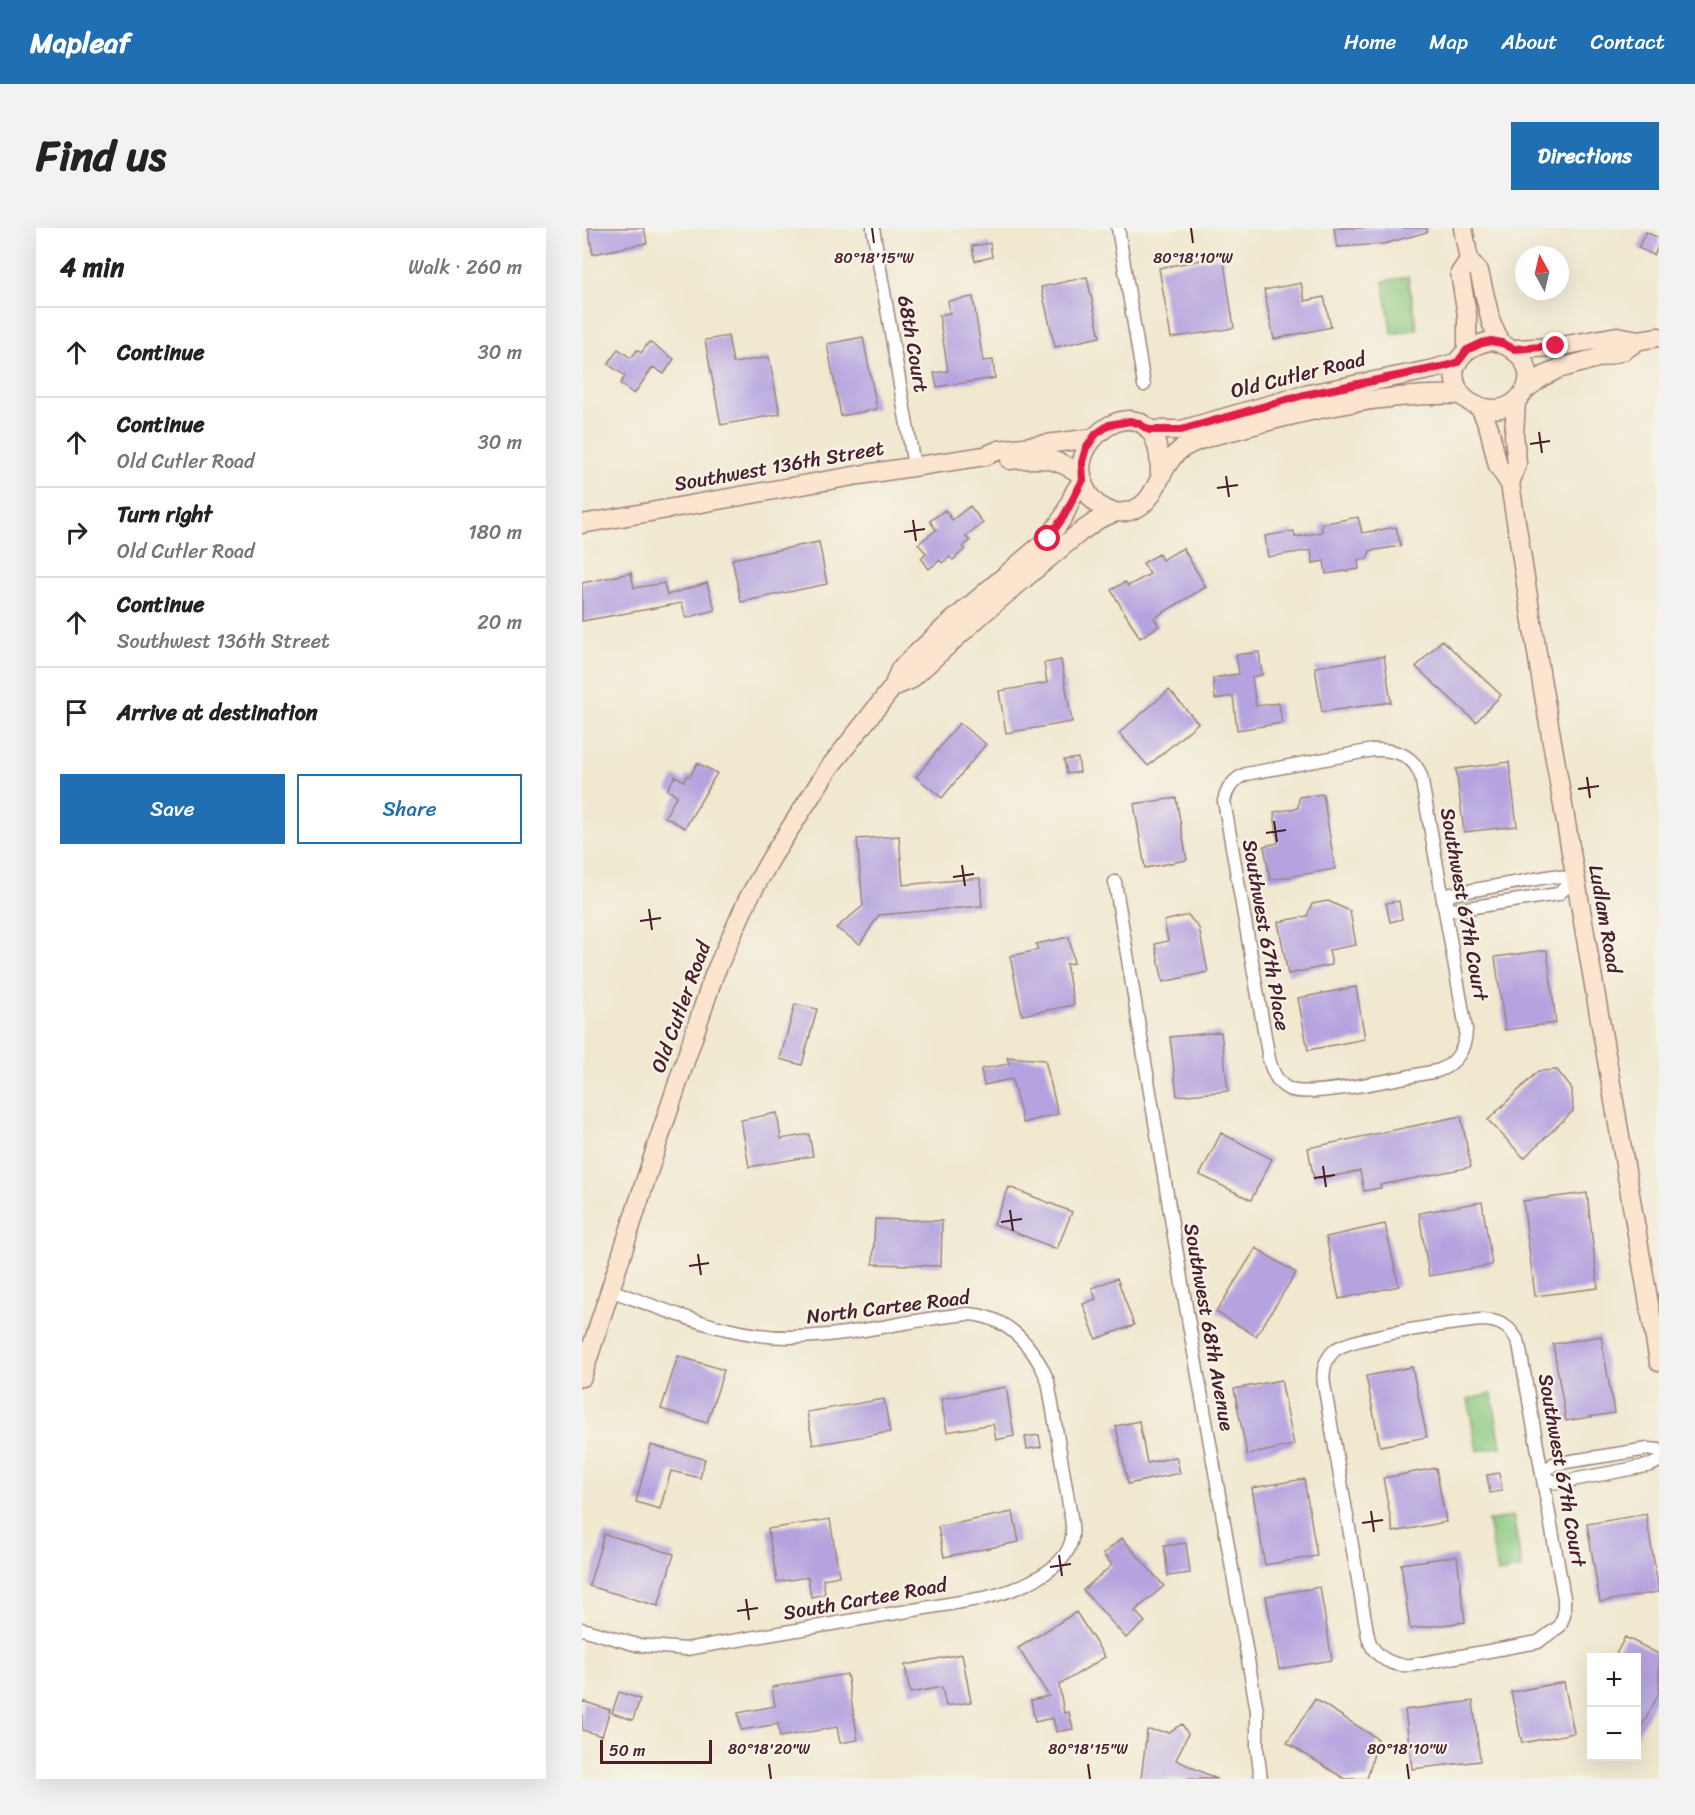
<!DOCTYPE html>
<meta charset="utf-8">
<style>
:root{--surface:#fff;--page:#f2f2f2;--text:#222;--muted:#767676;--line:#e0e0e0;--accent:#1f6fb2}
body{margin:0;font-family:Sriracha,sans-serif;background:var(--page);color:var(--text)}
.controls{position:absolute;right:18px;bottom:18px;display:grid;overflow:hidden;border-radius:0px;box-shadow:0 6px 24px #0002}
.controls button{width:54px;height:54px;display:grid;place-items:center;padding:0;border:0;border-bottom:2px solid var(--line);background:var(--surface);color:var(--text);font:30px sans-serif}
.compass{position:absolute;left:933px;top:18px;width:54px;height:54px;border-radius:50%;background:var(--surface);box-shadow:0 6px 24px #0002;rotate:352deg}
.scale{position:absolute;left:18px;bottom:15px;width:112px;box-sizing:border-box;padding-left:6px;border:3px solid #4a1f2b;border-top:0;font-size:16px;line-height:21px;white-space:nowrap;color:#4a1f2b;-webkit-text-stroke:4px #f7f3e8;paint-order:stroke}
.stop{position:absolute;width:18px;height:18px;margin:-14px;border:4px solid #e11d48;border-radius:50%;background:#fff}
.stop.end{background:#e11d48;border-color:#fff;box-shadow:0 2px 6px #0008}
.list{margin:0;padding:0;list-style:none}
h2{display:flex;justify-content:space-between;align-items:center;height:78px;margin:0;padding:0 24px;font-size:26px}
h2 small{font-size:20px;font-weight:400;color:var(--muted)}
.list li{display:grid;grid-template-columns:39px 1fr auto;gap:18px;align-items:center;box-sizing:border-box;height:90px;padding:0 24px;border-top:2px solid var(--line)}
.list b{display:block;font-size:22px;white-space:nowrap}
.list p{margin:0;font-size:20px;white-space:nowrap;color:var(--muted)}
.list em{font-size:20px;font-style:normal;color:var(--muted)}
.actions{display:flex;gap:12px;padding:18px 24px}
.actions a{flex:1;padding:14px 0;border:2px solid var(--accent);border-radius:0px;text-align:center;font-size:21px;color:var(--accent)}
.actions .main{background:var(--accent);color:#fff}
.icon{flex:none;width:33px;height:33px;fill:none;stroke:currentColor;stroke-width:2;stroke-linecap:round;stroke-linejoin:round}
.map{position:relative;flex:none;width:1077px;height:1551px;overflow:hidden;border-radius:0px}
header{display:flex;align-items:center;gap:36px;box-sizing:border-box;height:84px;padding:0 30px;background:var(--accent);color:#fff}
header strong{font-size:28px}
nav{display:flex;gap:33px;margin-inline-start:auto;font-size:21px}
.intro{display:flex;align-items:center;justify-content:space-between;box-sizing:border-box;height:144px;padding:0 36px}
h1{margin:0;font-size:42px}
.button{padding:15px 27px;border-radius:0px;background:var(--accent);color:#fff;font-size:21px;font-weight:700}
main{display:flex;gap:36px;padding:0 36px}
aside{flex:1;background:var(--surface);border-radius:0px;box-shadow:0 6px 24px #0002}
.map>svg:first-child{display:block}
.green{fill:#8bc97f;stroke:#6a7455;stroke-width:1.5}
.building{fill:#b4a3df}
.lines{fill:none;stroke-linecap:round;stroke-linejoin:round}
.street-casing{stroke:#9d847d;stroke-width:15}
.secondary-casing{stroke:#9d847d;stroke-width:21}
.street{stroke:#fff;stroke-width:12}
.secondary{stroke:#fce5cf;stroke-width:18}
.route{stroke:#e11d48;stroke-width:8}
.ticks{fill:none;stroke:#4a1f2b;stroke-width:2}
.labels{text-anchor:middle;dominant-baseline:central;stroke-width:4.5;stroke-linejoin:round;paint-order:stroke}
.street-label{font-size:20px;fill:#4a1f2b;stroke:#f7f3e8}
.ticks-label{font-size:15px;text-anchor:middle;fill:#4a1f2b;stroke:#f7f3e8;stroke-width:4.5;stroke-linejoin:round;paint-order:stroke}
</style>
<header>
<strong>Mapleaf</strong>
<nav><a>Home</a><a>Map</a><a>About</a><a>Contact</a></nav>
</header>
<div class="intro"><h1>Find us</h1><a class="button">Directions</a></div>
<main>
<aside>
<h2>4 min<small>Walk · 260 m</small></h2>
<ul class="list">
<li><svg class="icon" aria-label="ahead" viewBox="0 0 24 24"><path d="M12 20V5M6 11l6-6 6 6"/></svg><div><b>Continue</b></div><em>30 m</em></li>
<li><svg class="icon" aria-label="ahead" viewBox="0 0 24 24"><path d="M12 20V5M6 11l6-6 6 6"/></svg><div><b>Continue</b><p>Old Cutler Road</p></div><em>30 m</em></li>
<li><svg class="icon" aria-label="right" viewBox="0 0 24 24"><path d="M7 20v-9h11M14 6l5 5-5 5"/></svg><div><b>Turn right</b><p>Old Cutler Road</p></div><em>180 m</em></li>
<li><svg class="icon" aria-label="ahead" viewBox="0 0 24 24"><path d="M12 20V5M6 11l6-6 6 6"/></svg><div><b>Continue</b><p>Southwest 136th Street</p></div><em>20 m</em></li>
<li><svg class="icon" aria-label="arrive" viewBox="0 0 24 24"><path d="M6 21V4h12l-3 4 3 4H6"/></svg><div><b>Arrive at destination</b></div></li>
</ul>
<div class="actions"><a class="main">Save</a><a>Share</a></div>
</aside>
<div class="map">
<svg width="1077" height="1551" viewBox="0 0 1077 1551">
<rect width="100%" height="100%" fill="#f7f3e8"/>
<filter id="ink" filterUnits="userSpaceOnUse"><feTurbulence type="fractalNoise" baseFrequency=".0167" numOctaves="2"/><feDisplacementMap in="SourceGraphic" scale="12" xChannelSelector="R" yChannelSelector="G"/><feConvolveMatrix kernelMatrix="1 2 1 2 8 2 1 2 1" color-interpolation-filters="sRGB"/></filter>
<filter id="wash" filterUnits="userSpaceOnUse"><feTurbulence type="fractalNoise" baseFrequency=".008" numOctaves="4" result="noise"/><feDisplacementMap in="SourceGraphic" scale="24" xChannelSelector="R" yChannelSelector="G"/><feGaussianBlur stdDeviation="1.35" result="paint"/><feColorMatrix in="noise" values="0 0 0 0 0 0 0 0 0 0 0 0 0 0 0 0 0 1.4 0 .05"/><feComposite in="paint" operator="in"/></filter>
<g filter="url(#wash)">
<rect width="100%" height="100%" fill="#f0e8cf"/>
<path class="green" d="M826 49 835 101 810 106 801 53Z
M910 1166 919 1219 895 1223 886 1171Z
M931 1288 940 1341 916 1345 906 1293Z"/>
<g id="blocks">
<path class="building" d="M6 0H62L65 15 11 26Z
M752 0H845V4L802 16 755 19Z
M1064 4 1077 10V16L1072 27 1056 20Z
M408 15 410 29 393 33 390 18Z
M641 28 652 100 589 110 577 40Z
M505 49 518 109 473 119 459 59Z
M719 55 723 73 742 69 749 99 692 111 682 62Z
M391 69 401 133 411 132 413 150 355 159 352 145 366 143 357 87 368 85 366 73Z
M146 108 151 135 187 129 198 186 139 197 123 112Z
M281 109 295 181 259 188 245 116Z
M67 114 92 131 82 146 71 139 52 166 38 156 43 148 26 136 36 121 49 130 55 122 59 125Z
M388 278 401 295 384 309 388 313 381 319 383 321 371 332 368 329 360 335 358 332 347 341 339 330 344 325 336 316 354 302 348 293 363 282 370 292Z
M776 289 780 305 814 299 819 318 788 323 785 331 776 332 777 341 744 346 742 333 731 335 729 322 686 329 683 308 712 303 713 309 740 304 739 296Z
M237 314 245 356 159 374 150 331Z
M601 320 624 359 572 390 577 398 558 410 529 362 543 354 546 358 568 346 561 335 577 326 580 332Z
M49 345 52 360 82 355 85 367 125 355 133 382 104 390 100 375 0 393V355Z
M860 412 919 467 894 494 834 439Z
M677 424 680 447 670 449 674 478 697 475 700 495 655 502 651 468 633 471 631 450 657 446 654 427Z
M802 428 809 474 740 484 733 439Z
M479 432 490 494 424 505 417 463 465 455 462 435Z
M587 462 616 495 566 538 537 505Z
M377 495 404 516 360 570 334 549Z
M496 530 498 544 485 546 482 532Z
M927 534 935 598 882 604 874 541Z
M115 535 135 545 103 600 83 589 95 567 85 562 93 548 102 553 105 547 108 549Z
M741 566 753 641 688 652 682 618 696 615 692 584 716 580 717 569Z
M594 570 605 632 563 640 552 576Z
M317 608 321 657 398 650 400 678 297 687 278 716 254 700 281 678 275 611Z
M746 673 768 683 774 717 747 722 750 737 706 746 696 694 725 688 730 676Z
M817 673 820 691 808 694 804 675Z
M606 687 617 700 626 744 581 754 573 716 586 713 582 693Z
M487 709 492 735 484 736 492 777 440 787 428 728 456 722 454 716Z
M965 722 974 795 923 802 913 729Z
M774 759 783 811 726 822 716 770Z
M213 776 235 781 220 837 198 831Z
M639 804 646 863 595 868 588 809Z
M425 829 463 832 476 886 441 895 430 851 402 857 399 841 427 836Z
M975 842 990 861 991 883 942 930 906 892 956 843Z
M195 885 199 911 227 906 231 928 167 939 159 892Z
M879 888 889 939 798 957 799 960 782 963 778 943 732 952 726 920Z
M639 905 690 931 669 972 618 947Z
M427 959 490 984 475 1021 412 996Z
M1005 965 1016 1060 953 1068 941 973Z
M900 974 910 1037 847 1048 837 985Z
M293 991 360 993 359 1038 291 1036Z
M803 996 817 1058 757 1071 744 1009Z
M674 1020 714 1045 674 1108 634 1084Z
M535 1050 552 1097 514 1111 501 1076 514 1071 510 1060Z
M1019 1108 1032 1185 984 1193 971 1116Z
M96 1128 142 1142 125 1195 79 1181Z
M830 1139 845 1209 798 1218 784 1148Z
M699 1152 712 1217 665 1227 652 1161Z
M424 1159 432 1208 414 1212 411 1196 365 1204 359 1171Z
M302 1171 308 1204 231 1217 225 1184Z
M557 1193 565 1235 594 1229 598 1245 546 1256 534 1198Z
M457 1207 459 1219 445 1221 443 1209Z
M69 1217 123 1231 118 1250 89 1243 78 1281 54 1274Z
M854 1240 864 1294 811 1304 801 1250Z
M917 1245 920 1263 908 1265 905 1247Z
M722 1251 735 1328 683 1337 670 1260Z
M431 1284 437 1314 362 1329 356 1299Z
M1064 1286 1077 1364 1018 1374 1005 1296Z
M248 1291 257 1348 241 1351 243 1366 229 1369 226 1349 195 1354 186 1301Z
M22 1306 92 1326 76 1378 7 1358Z
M540 1310 582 1358 553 1383 563 1394 544 1410 501 1362 530 1337 521 1326Z
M604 1315 608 1345 586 1348 582 1318Z
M875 1328 883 1394 828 1401 819 1336Z
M738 1359 750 1432 697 1441 684 1368Z
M494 1384 523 1429 477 1457 482 1485 487 1484 491 1501 474 1504 471 1490 453 1494 449 1472 467 1468 436 1420Z
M1043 1409 1077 1426V1465L1054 1510V1430H1032Z
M380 1426 389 1474 364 1478 360 1459 328 1465 323 1437Z
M265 1446 276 1512 258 1515 255 1499 198 1509 196 1496 159 1502 156 1485 193 1478 190 1459Z
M982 1454 992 1505 940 1515 929 1464Z
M37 1464 58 1471 51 1492 30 1485Z
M733 1471 796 1511 785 1551H763L705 1515Z
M0 1473 28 1482 20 1508 0 1502Z
M891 1473 898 1533 830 1541 823 1482Z
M600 1496 606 1506 594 1532 635 1551H559L565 1502 587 1504Z"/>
</g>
</g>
<g filter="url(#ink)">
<use href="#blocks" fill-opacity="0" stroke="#9d847d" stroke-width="1.5"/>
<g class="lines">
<defs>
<path id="street" d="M291 0 332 238
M536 0 562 157
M791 522C812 521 831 526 839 548L884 801C884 820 874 837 855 843 827 848 727 871 707 861 695 856 690 843 687 831L642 573C645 560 652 551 664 546Z
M971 648 993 652 976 666 872 682 861 676 869 666Z
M533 654 601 1062 675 1483V1520L679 1551
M898 1092C917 1092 929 1098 937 1116L982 1370V1387L978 1398 956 1414 830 1437C811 1439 791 1429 786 1409L742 1156C740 1143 743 1131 753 1122 771 1108 871 1095 898 1092Z
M1077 1222 1066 1221 971 1236 960 1248 975 1255 1069 1237 1077 1233
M0 1401 55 1417 104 1421 402 1370C429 1364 478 1346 488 1317 492 1308 490 1298 489 1289L466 1153C452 1118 425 1088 386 1086 328 1091 272 1108 214 1109 150 1111 86 1083 28 1062"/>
<path id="secondary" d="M881 0 887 32 897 43 909 94 919 115
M909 113C938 118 961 147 935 172 919 188 885 181 876 161 863 135 886 117 909 113Z
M885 121V87L878 45 887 32
M932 121 974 119 1035 108 1057 112 1077 109
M943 162 960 149 976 141 1041 123 1057 112
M898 179 907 200 916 238 928 256 959 450 1077 1134
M567 202H599L722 167 852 141 876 134
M428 232C461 230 471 228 500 247
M578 246C578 232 577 215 568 203 546 175 505 206 500 233 495 259 515 288 543 284 578 279 574 237 601 220 617 210 638 206 657 201 729 181 805 164 880 167
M928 256 935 235 932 208 934 174
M0 296 277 247 403 228 417 222 511 210
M311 459 328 452 399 387 497 305 517 291 534 284
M0 1149 73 923 132 747 166 671 191 627 247 540 311 459 318 441 363 399 466 311 482 288 493 263 501 252"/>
</defs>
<use href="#street" class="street-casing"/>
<use href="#secondary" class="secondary-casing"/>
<use href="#street" class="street"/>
<use href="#secondary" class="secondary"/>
</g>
</g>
<g class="lines" filter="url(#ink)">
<path class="route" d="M466 311 482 288 501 252 500 234 504 220 514 206 527 197 548 193 556 195 567 202H599L722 167 864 138 876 134 885 122 900 115 909 113 920 115 932 121 974 118"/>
</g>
<path class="ticks" d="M290 0 292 15M609 0 611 15M957 204 960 225M948 216 968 213M644 248 647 269M635 260 656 257M331 292 334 313M322 304 343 301M1005 549 1008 570M996 561 1017 558M692 593 695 614M684 605 704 602M380 637 383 658M371 649 392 646M67 681 70 702M58 693 79 690M741 938 744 959M732 950 753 947M428 982 431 1003M419 994 440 991M116 1026 119 1047M107 1038 127 1035M789 1283 792 1304M780 1295 801 1292M477 1327 480 1348M468 1339 489 1336M164 1371 167 1392M155 1383 176 1380M187 1536 189 1551M506 1536 508 1551M825 1536 827 1551"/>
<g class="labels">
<g class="street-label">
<text transform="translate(331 116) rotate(80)">68th Court</text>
<text transform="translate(716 147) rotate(-14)">Old Cutler Road</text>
<text transform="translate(197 238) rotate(-10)">Southwest 136th Street</text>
<text transform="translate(882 676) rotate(80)">Southwest 67th Court</text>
<text transform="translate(1023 691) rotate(80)">Ludlam Road</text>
<text transform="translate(684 707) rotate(80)">Southwest 67th Place</text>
<text transform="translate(99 779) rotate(-70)">Old Cutler Road</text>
<text transform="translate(306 1079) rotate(-7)">North Cartee Road</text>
<text transform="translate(627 1099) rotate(80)">Southwest 68th Avenue</text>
<text transform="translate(980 1242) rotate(80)">Southwest 67th Court</text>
<text transform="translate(283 1371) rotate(-10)">South Cartee Road</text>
</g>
</g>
<g class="ticks-label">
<text x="292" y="35">80°18'15"W</text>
<text x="611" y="35">80°18'10"W</text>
<text x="187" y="1526">80°18'20"W</text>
<text x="506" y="1526">80°18'15"W</text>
<text x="825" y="1526">80°18'10"W</text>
</g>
</svg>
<div class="controls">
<button>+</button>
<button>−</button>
</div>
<svg class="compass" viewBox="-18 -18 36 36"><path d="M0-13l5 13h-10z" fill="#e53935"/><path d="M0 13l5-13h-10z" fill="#767676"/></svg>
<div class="scale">50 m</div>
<div class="stop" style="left:466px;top:311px"></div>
<div class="stop end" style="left:974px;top:118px"></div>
</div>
</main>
